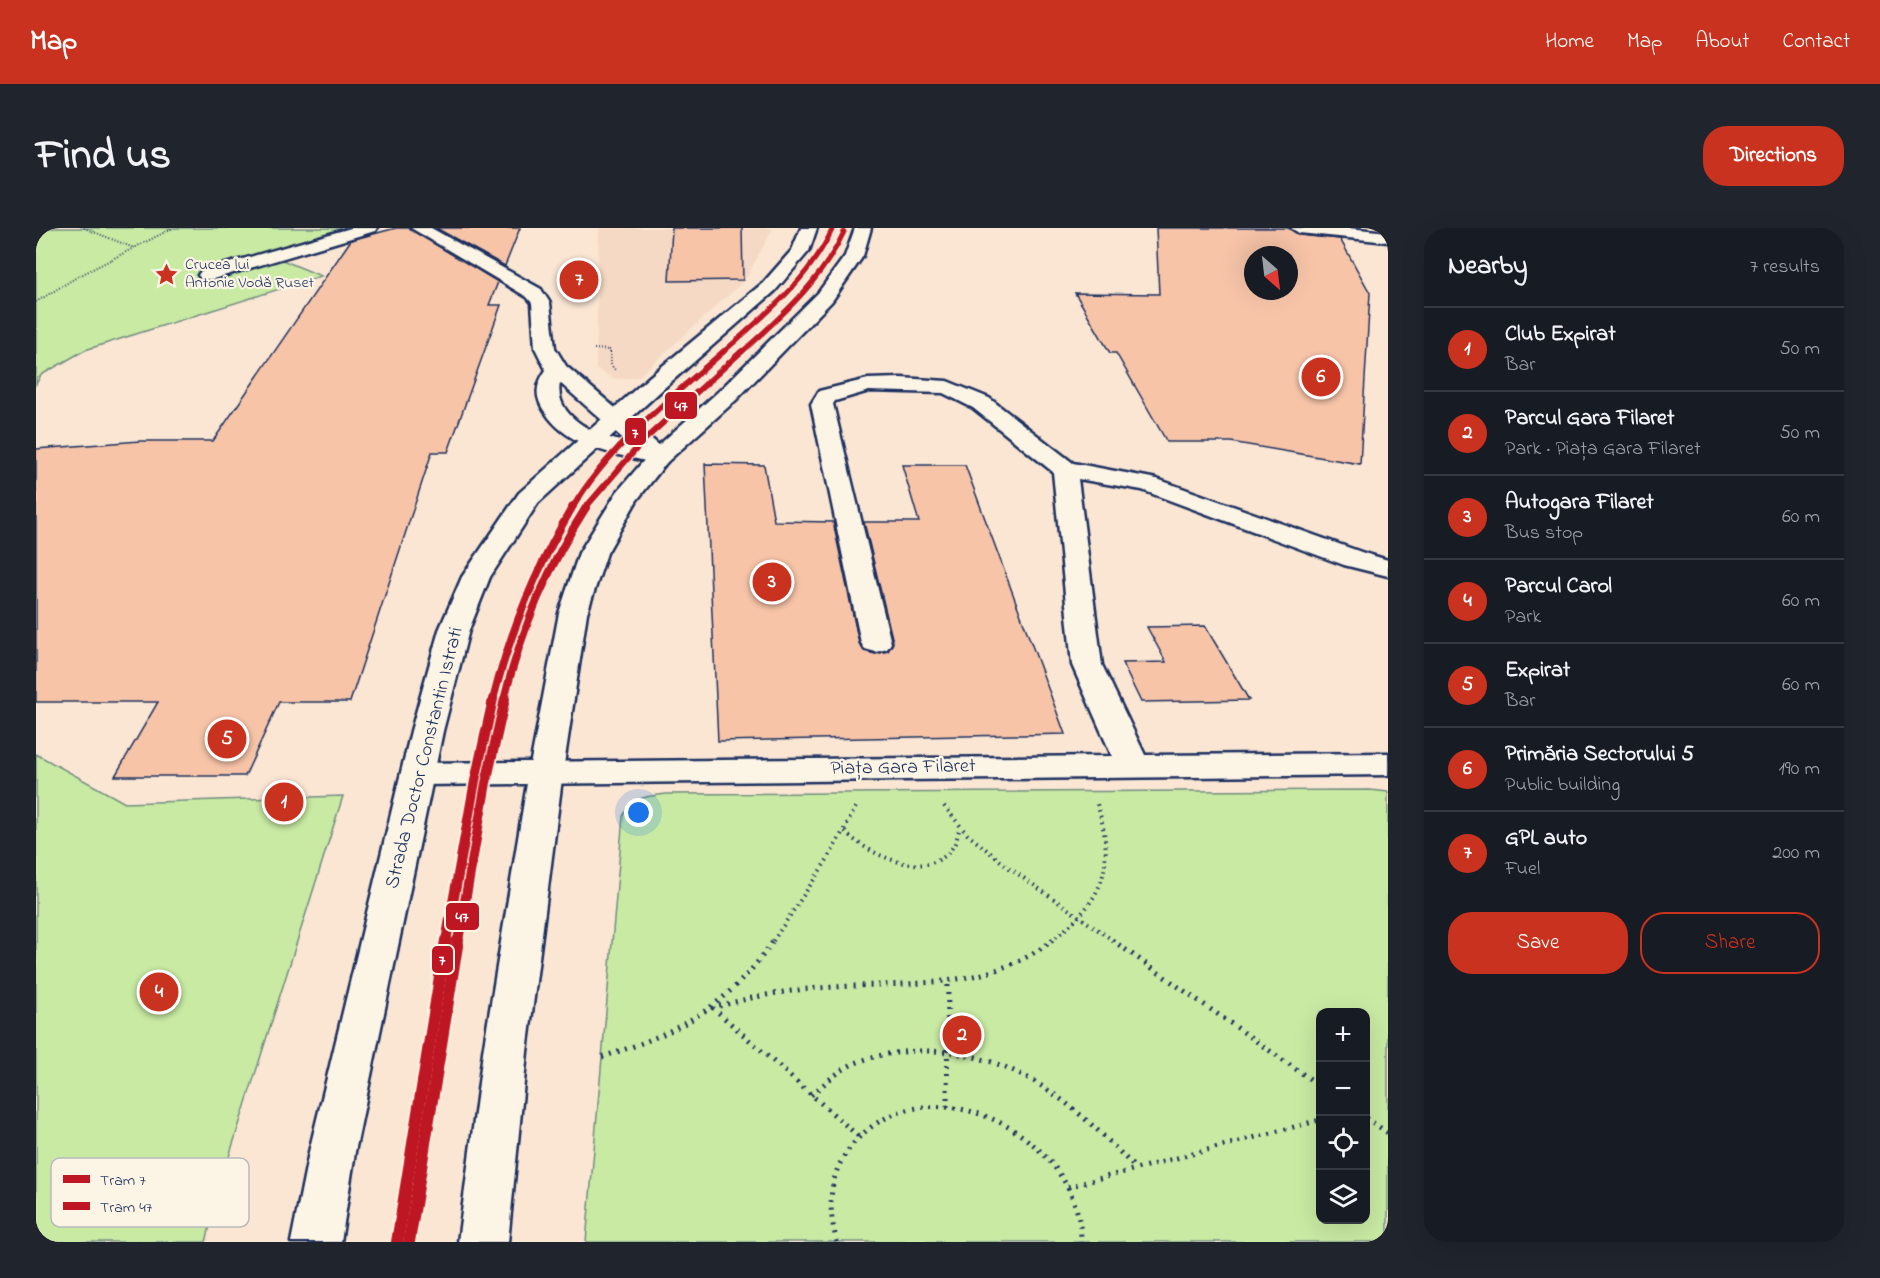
<!DOCTYPE html>
<meta charset="utf-8">
<style>
:root{--surface:#171b24;--page:#20242c;--text:#f1f3f6;--muted:#9ea1a6;--line:#363941;--accent:#c8321e}
body{margin:0;font-family:"Indie Flower",sans-serif;background:var(--page);color:var(--text)}
.controls{position:absolute;right:18px;bottom:18px;display:grid;overflow:hidden;border-radius:12px;box-shadow:0 6px 24px #0002}
.controls button{width:54px;height:54px;display:grid;place-items:center;padding:0;border:0;border-bottom:2px solid var(--line);background:var(--surface);color:var(--text);font:30px sans-serif}
.compass{position:absolute;left:1208px;top:18px;width:54px;height:54px;border-radius:50%;background:var(--surface);box-shadow:0 6px 24px #0002;rotate:152deg}
.you{position:absolute;left:603px;top:585px;width:21px;height:21px;margin:-15px;border:4px solid #fff;border-radius:50%;background:#1a73e8;box-shadow:0 0 0 9px #1a73e833}
.badge{display:grid;place-items:center;width:39px;height:39px;border-radius:50%;background:var(--accent);color:#fff;font-size:20px;font-weight:700}
.pin{position:absolute;translate:-50% -50%;border:3px solid #fff;box-shadow:0 2px 6px #0006}
.list{margin:0;padding:0;list-style:none}
h2{display:flex;justify-content:space-between;align-items:center;height:78px;margin:0;padding:0 24px;font-size:26px}
h2 small{font-size:20px;font-weight:400;color:var(--muted)}
.list li{display:grid;grid-template-columns:39px 1fr auto;gap:18px;align-items:center;box-sizing:border-box;height:84px;padding:0 24px;border-top:2px solid var(--line)}
.list b{display:block;font-size:22px;white-space:nowrap}
.list p{margin:0;font-size:20px;white-space:nowrap;color:var(--muted)}
.list em{font-size:20px;font-style:normal;color:var(--muted)}
.actions{display:flex;gap:12px;padding:18px 24px}
.actions a{flex:1;padding:14px 0;border:2px solid var(--accent);border-radius:24px;text-align:center;font-size:21px;color:var(--accent)}
.actions .main{background:var(--accent);color:#fff}
.icon{flex:none;width:33px;height:33px;fill:none;stroke:currentColor;stroke-width:2;stroke-linecap:round;stroke-linejoin:round}
.map{position:relative;flex:none;width:1352px;height:1014px;overflow:hidden;border-radius:24px}
header{display:flex;align-items:center;gap:36px;box-sizing:border-box;height:84px;padding:0 30px;background:var(--accent);color:#fff}
header strong{font-size:28px}
nav{display:flex;gap:33px;margin-inline-start:auto;font-size:21px}
.intro{display:flex;align-items:center;justify-content:space-between;box-sizing:border-box;height:144px;padding:0 36px}
h1{margin:0;font-size:42px}
.button{padding:15px 27px;border-radius:24px;background:var(--accent);color:#fff;font-size:21px;font-weight:700}
main{display:flex;gap:36px;padding:0 36px}
aside{flex:1;background:var(--surface);border-radius:24px;box-shadow:0 6px 24px #0002}
.map>svg:first-child{display:block}
.built{fill:#f5d9c4}
.green{fill:#c8eaa3;stroke:#728c80;stroke-width:1.5;fill-rule:evenodd}
.building{fill:#f7c4a8;stroke:#1b2f5e;stroke-width:1.5;fill-rule:evenodd}
.lines{fill:none;stroke-linecap:round;stroke-linejoin:round}
.minor-casing{stroke:#1b2f5e;stroke-width:5}
.major-casing{stroke:#1b2f5e;stroke-width:5}
.path-far2{stroke:#1b2f5e;stroke-width:2;stroke-dasharray:1 2;stroke-linecap:butt}
.path-far1{stroke:#1b2f5e;stroke-width:4;stroke-dasharray:1.5 4.5;stroke-linecap:butt}
.path{stroke:#1b2f5e;stroke-width:5;stroke-dasharray:2 6;stroke-linecap:butt}
.minor{fill:#fcf5e5;fill-rule:evenodd}
.major{fill:#fcf5e5;fill-rule:evenodd}
.tram-1-far4-casing{stroke:#fcf5e5;stroke-width:8}
.tram-1-far3-casing{stroke:#fcf5e5;stroke-width:9}
.tram-1-far2-casing{stroke:#fcf5e5;stroke-width:11}
.tram-1-far1-casing{stroke:#fcf5e5;stroke-width:14}
.tram-1-casing{stroke:#fcf5e5;stroke-width:16}
.tram-2-far4-casing{stroke:#fcf5e5;stroke-width:8}
.tram-2-far3-casing{stroke:#fcf5e5;stroke-width:9}
.tram-2-far2-casing{stroke:#fcf5e5;stroke-width:11}
.tram-2-far1-casing{stroke:#fcf5e5;stroke-width:14}
.tram-2-casing{stroke:#fcf5e5;stroke-width:16}
.tram-1-far4{stroke:#be1622;stroke-width:5}
.tram-1-far3{stroke:#be1622;stroke-width:6}
.tram-1-far2{stroke:#be1622;stroke-width:8}
.tram-1-far1{stroke:#be1622;stroke-width:10}
.tram-1{stroke:#be1622;stroke-width:12}
.tram-2-far4{stroke:#be1622;stroke-width:5}
.tram-2-far3{stroke:#be1622;stroke-width:6}
.tram-2-far2{stroke:#be1622;stroke-width:8}
.tram-2-far1{stroke:#be1622;stroke-width:10}
.tram-2{stroke:#be1622;stroke-width:12}
.labels{text-anchor:middle;dominant-baseline:central;stroke-width:4.5;stroke-linejoin:round;paint-order:stroke}
.far-poi-label{font-size:16px;fill:#1b2f5e;stroke:#fcf5e5;text-anchor:start}
.street-label{font-size:20px;fill:#1b2f5e;stroke:#fcf5e5}
.key{fill:#fcf5e5;stroke:#b8babc;stroke-width:1.5}
.key-label{font-size:16px;fill:#1b2f5e}
.line-badge{stroke:#fcf5e5;stroke-width:2}
.badge-label{font-size:16px;text-anchor:middle;font-weight:bold;fill:#fff}
</style>
<header>
<strong>Map</strong>
<nav><a>Home</a><a>Map</a><a>About</a><a>Contact</a></nav>
</header>
<div class="intro"><h1>Find us</h1><a class="button">Directions</a></div>
<main>
<div class="map">
<svg width="1352" height="1014" viewBox="0 0 1352 1014">
<rect width="100%" height="100%" fill="#fae6d3"/>
<filter id="ink" filterUnits="userSpaceOnUse"><feTurbulence type="fractalNoise" baseFrequency=".0167" numOctaves="2"/><feDisplacementMap in="SourceGraphic" scale="12" xChannelSelector="R" yChannelSelector="G"/><feConvolveMatrix kernelMatrix="1 2 1 2 8 2 1 2 1" color-interpolation-filters="sRGB"/></filter>
<g filter="url(#ink)">
<path class="built" d="M563 0H737L709 52 602 149 578 151 560 141Z"/>
<path class="green" d="M0 0H330L234 27 285 48 49 122 5 147 0 156Z
M0 526 89 575 307 568 185 954 170 1014H0Z
M1334 562 1352 564V1014H550L587 588C596 569 611 568 630 566ZM1284 784H1330V992H1284Z"/>
<path class="building" d="M360 0H373L462 54 453 77H465L412 224H396L314 474H243L209 548H79L122 474H0V221L104 213H177L315 12Z
M400 0H484L469 38Z
M636 0H706L707 52 633 53Z
M1120 0H1253L1263 7 1304 11 1334 65 1324 236 1195 214H1131L1080 125H1074L1039 65 1123 66ZM1217 27H1253V63H1217Z
M669 236 728 237 738 293 797 294 823 415 828 423 839 426 852 423 857 414 828 294H883L866 237H929L1029 506 682 513Z
M1169 398 1213 472 1105 474 1086 435 1130 434 1111 399Z"/>
<g class="lines">
<defs>
<path id="minor" d="M315 0H341L339 3 177 51H165L162 47 165 43Z
M375 0H395L505 61 514 75 519 120 530 138 631 224 635 229 631 234 623 236C583 226 533 222 509 184 498 168 500 157 510 142L499 120 496 75 491 69ZM524 155 592 215C565 209 517 191 524 155Z
M1255 0H1312L1352 4V14L1263 5Z
M865 150 911 153 953 170 1037 235 1121 251 1328 325 1352 332V348L1308 337 1106 262 1042 251 1066 437 1109 527 1352 525V547L382 557 370 554 365 546 370 538 382 535 1076 528 1036 437 1017 244 937 180 907 165 833 163 799 173 797 176 855 415 851 421 840 424 829 421 825 415 775 176 783 163 832 151Z"/>
<path id="major" d="M765 0H781L773 23 739 63 628 160 502 275 454 349 433 402 407 503 319 924 305 1014H255L273 924 375 503 403 402 426 349 483 265 612 150 727 55 756 22Z
M819 0H835L827 28 796 73 700 172 631 234 601 272 571 325 551 385 527 543 491 824 472 1014H422L447 824 493 543 523 385 543 325 581 264 615 224 684 162 782 65 809 28Z"/>
</defs>
<use href="#minor" class="minor-casing"/>
<use href="#major" class="major-casing"/>
<path class="path-far2" d="M48 0 98 20
M0 8 4 11 0 12
M0 74 41 49 137 0
M558 121 574 122 575 137 580 143"/>
<path class="path-far1" d="M908 578 931 606 972 639 1078 713
M809 604C833 627 895 657 918 617 921 612 922 605 924 599
M737 713 793 629 820 579
M1015 713C1067 673 1081 640 1061 576"/>
<path class="path" d="M1076 712 1284 858
M566 829C643 804 691 780 738 712
M775 867C788 856 800 845 815 837 836 827 860 824 882 823 977 821 1039 876 1100 941
M911 879 912 753
M1330 890 1352 905
M822 908 677 780C717 768 757 761 798 759 876 754 952 762 1017 712
M1032 959 1284 892
M801 1014C791 979 792 945 817 916 891 829 1046 907 1045 1014"/>
<use href="#minor" class="minor"/>
<use href="#major" class="major"/>
<defs>
<path id="tram-1-far4" d="M686 125C729 87 773 52 797 0"/>
<path id="tram-1-far3" d="M537 279C574 217 635 170 688 123"/>
<path id="tram-1-far2" d="M457 472C474 403 501 339 537 278"/>
<path id="tram-1-far1" d="M410 713 439 553 457 471"/>
<path id="tram-1" d="M361 1014 410 712"/>
<path id="tram-2-far4" d="M705 125C745 88 785 54 808 4"/>
<path id="tram-2-far3" d="M550 279 607 213 706 123"/>
<path id="tram-2-far2" d="M468 472C485 402 512 338 551 278"/>
<path id="tram-2-far1" d="M422 713 450 555 469 471"/>
<path id="tram-2" d="M373 1014 422 712"/>
</defs>
<use href="#tram-1-far4" class="tram-1-far4-casing"/>
<use href="#tram-1-far3" class="tram-1-far3-casing"/>
<use href="#tram-1-far2" class="tram-1-far2-casing"/>
<use href="#tram-1-far1" class="tram-1-far1-casing"/>
<use href="#tram-1" class="tram-1-casing"/>
<use href="#tram-2-far4" class="tram-2-far4-casing"/>
<use href="#tram-2-far3" class="tram-2-far3-casing"/>
<use href="#tram-2-far2" class="tram-2-far2-casing"/>
<use href="#tram-2-far1" class="tram-2-far1-casing"/>
<use href="#tram-2" class="tram-2-casing"/>
<use href="#tram-1-far4" class="tram-1-far4"/>
<use href="#tram-1-far3" class="tram-1-far3"/>
<use href="#tram-1-far2" class="tram-1-far2"/>
<use href="#tram-1-far1" class="tram-1-far1"/>
<use href="#tram-1" class="tram-1"/>
<use href="#tram-2-far4" class="tram-2-far4"/>
<use href="#tram-2-far3" class="tram-2-far3"/>
<use href="#tram-2-far2" class="tram-2-far2"/>
<use href="#tram-2-far1" class="tram-2-far1"/>
<use href="#tram-2" class="tram-2"/>
</g>
</g>
<defs>
<symbol id="sight-bare" viewBox="-9 -9 18 18"><path d="M0-6L1.8-2.2L6-1.7L2.9 1.2L3.7 5.4L0 3.3L-3.7 5.4L-2.9 1.2L-6-1.7L-1.8-2.2Z" fill="#c8321e" stroke="#fcf5e5" stroke-width="2.5" paint-order="stroke"/></symbol>
</defs>
<g fill-rule="evenodd">
<use href="#sight-bare" x="114" y="30" width="33" height="33"/>
</g>
<g class="labels">
<g class="far-poi-label">
<text x="149" y="37">Crucea lui<tspan x="149" dy="18">Antonie Vodă Ruset</tspan></text>
</g>
<g class="street-label">
<text transform="translate(389 530) rotate(-76)">Strada Doctor Constantin Istrati</text>
<text transform="translate(867 540) rotate(-1)">Piața Gara Filaret</text>
</g>
</g>
<rect x="15" y="930" width="198" height="69" rx="9" class="key"/>
<rect x="27" y="947" width="27" height="8" fill="#be1622"/>
<rect x="27" y="974" width="27" height="8" fill="#be1622"/>
<g class="key-label">
<text x="64" y="957">Tram 7</text>
<text x="64" y="984">Tram 47</text>
</g>
<g class="line-badge">
<rect x="628" y="163" width="34" height="29" rx="6" fill="#be1622"/>
<rect x="588" y="189" width="23" height="29" rx="6" fill="#be1622"/>
<rect x="409" y="674" width="35" height="29" rx="6" fill="#be1622"/>
<rect x="395" y="717" width="23" height="29" rx="6" fill="#be1622"/>
</g>
<g class="badge-label">
<text x="645" y="183">47</text>
<text x="599" y="210">7</text>
<text x="426" y="694">47</text>
<text x="406" y="737">7</text>
</g>
</svg>
<div class="controls">
<button>+</button>
<button>−</button>
<button><svg class="icon" aria-label="locate" viewBox="0 0 24 24"><circle cx="12" cy="12" r="6"/><path d="M12 2v4M12 18v4M2 12h4M18 12h4"/></svg></button>
<button><svg class="icon" aria-label="layers" viewBox="0 0 24 24"><path d="M12 4l9 5-9 5-9-5zM3 14l9 5 9-5"/></svg></button>
</div>
<svg class="compass" viewBox="-18 -18 36 36"><path d="M0-13l5 13h-10z" fill="#e53935"/><path d="M0 13l5-13h-10z" fill="#9ea1a6"/></svg>
<div class="you"></div>
<div class="pin badge" style="left:248px;top:574px">1</div>
<div class="pin badge" style="left:926px;top:807px">2</div>
<div class="pin badge" style="left:736px;top:354px">3</div>
<div class="pin badge" style="left:123px;top:764px">4</div>
<div class="pin badge" style="left:191px;top:511px">5</div>
<div class="pin badge" style="left:1285px;top:149px">6</div>
<div class="pin badge" style="left:543px;top:52px">7</div>
</div>
<aside>
<h2>Nearby<small>7 results</small></h2>
<ul class="list">
<li><span class="badge">1</span><div><b>Club Expirat</b><p>Bar</p></div><em>50 m</em></li>
<li><span class="badge">2</span><div><b>Parcul Gara Filaret</b><p>Park · Piața Gara Filaret</p></div><em>50 m</em></li>
<li><span class="badge">3</span><div><b>Autogara Filaret</b><p>Bus stop</p></div><em>60 m</em></li>
<li><span class="badge">4</span><div><b>Parcul Carol</b><p>Park</p></div><em>60 m</em></li>
<li><span class="badge">5</span><div><b>Expirat</b><p>Bar</p></div><em>60 m</em></li>
<li><span class="badge">6</span><div><b>Primăria Sectorului 5</b><p>Public building</p></div><em>190 m</em></li>
<li><span class="badge">7</span><div><b>GPL auto</b><p>Fuel</p></div><em>200 m</em></li>
</ul>
<div class="actions"><a class="main">Save</a><a>Share</a></div>
</aside>
</main>
